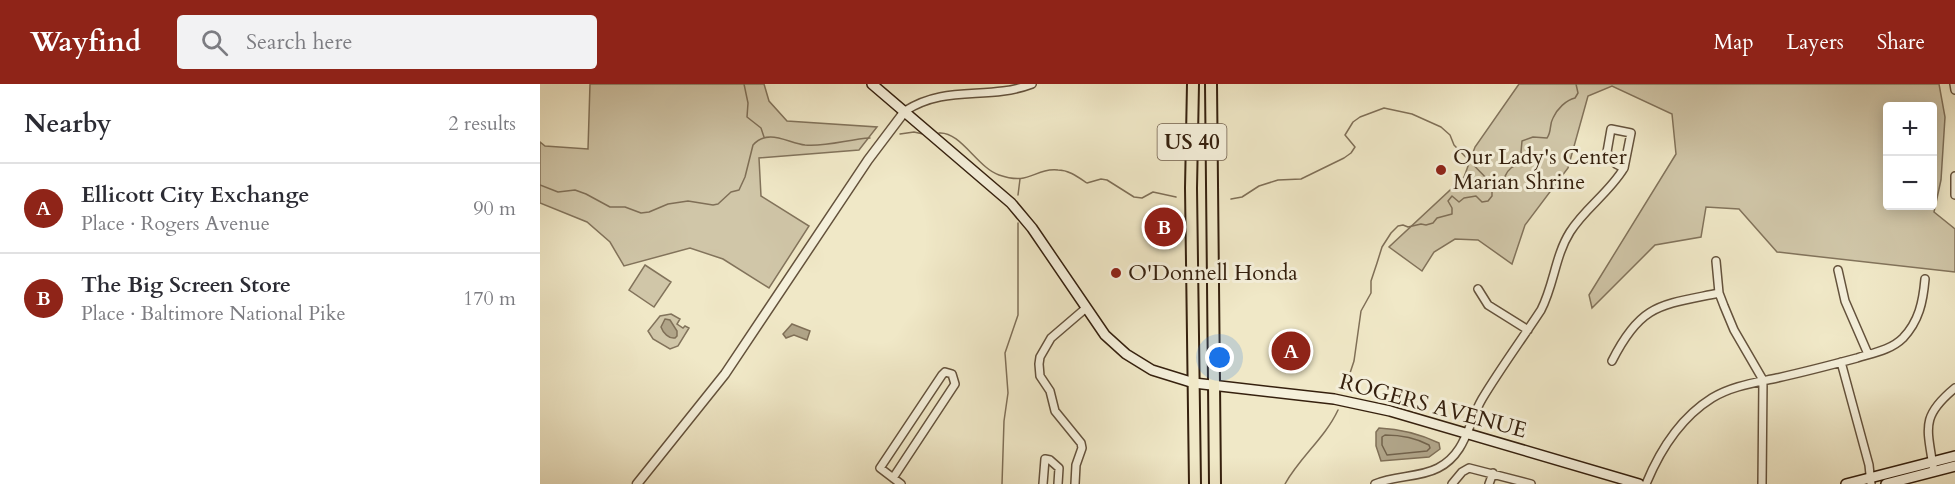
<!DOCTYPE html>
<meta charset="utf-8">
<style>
:root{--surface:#fff;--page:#f2f2f3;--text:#2b2b33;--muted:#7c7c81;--line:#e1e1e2;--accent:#8f2418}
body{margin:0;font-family:Cardo,serif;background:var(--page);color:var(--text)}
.controls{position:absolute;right:18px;top:18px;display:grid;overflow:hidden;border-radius:6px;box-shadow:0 3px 15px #0003}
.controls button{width:54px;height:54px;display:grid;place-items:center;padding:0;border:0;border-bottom:2px solid var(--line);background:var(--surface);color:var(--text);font:30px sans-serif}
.you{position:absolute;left:680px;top:274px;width:21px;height:21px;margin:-15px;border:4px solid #fff;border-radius:50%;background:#1a73e8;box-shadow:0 0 0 9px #1a73e833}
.badge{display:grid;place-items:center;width:39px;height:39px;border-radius:50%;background:var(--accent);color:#fff;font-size:20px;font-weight:700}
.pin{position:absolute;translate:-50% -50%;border:3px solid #fff;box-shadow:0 2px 6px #0006}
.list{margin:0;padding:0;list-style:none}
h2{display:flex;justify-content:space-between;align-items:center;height:78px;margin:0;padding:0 24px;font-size:26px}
h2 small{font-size:20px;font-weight:400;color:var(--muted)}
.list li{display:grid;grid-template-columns:39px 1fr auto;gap:18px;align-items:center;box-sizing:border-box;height:90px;padding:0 24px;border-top:2px solid var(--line)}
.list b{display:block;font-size:22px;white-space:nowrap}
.list p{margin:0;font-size:20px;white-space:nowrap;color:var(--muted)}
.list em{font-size:20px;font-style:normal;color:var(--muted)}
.icon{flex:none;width:33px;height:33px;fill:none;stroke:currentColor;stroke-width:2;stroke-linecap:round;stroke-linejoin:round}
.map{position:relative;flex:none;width:1415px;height:400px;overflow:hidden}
header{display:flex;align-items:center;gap:36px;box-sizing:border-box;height:84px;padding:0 30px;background:var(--accent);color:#fff}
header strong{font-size:28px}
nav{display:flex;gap:33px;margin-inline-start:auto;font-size:21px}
.search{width:420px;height:54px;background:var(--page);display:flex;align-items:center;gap:15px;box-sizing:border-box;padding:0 21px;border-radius:6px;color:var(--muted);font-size:22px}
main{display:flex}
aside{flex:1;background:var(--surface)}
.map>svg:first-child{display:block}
.green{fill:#d0c6a8;stroke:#82735b;stroke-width:1.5;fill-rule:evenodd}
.water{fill:#b0a488;stroke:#7f6f57;stroke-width:1.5}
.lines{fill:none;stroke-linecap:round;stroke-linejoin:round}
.shore{stroke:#72624b;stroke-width:1.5}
.stream{stroke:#7f6f57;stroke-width:1.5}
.minor-casing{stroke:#64523c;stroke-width:10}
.tertiary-casing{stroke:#64523c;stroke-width:11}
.secondary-casing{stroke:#35200e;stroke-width:12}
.primary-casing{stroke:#35200e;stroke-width:14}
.minor{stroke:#f5f0db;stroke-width:7}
.tertiary{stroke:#f5f0db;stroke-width:8}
.secondary{stroke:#f5f0db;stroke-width:9}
.primary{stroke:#f0e8c7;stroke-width:10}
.poi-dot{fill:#8f2418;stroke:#f5f0db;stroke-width:2}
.labels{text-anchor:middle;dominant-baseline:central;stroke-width:6;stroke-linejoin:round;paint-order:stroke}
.shield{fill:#f5f0db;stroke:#6f5e4c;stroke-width:1.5}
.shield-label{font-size:21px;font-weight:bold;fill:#35200e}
.poi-label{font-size:22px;fill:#35200e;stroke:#f5f0db;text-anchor:start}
.street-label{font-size:22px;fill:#35200e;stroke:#f5f0db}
</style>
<header>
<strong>Wayfind</strong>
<div class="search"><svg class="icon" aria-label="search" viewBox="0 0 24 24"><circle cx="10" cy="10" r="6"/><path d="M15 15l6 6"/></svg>Search here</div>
<nav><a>Map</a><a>Layers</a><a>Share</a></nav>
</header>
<main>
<aside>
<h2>Nearby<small>2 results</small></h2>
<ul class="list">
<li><span class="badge">A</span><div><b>Ellicott City Exchange</b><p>Place · Rogers Avenue</p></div><em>90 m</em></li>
<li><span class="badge">B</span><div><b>The Big Screen Store</b><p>Place · Baltimore National Pike</p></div><em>170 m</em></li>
</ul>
</aside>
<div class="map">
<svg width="1415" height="400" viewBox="0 0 1415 400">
<rect width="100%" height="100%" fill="#f0e8c7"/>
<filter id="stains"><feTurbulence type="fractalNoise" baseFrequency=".00333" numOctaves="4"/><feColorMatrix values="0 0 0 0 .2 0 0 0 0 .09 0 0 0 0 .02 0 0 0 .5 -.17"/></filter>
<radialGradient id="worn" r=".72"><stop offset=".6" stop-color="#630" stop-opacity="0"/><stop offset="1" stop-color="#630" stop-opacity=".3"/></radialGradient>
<path class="green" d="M50 0H224L229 17 247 37 337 43 319 66 219 74 221 112 269 142 229 204 183 175 150 164 84 182 70 158 47 138 0 119V58L5 62 48 65Z
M979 0H1399L1405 33 1401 96 1394 128 1415 145V188L1237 168 1199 125 1166 123 1161 153 1115 161 1052 224 1049 211 1136 70 1132 30 1072 2 1048 12 1028 84 985 141 972 180 938 156 915 155 894 168 882 187 849 163 924 93 935 63ZM1348 22H1392V122H1348Z
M105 181 131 198 114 223 89 206Z
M131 230 140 235 137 240 143 244 145 242 149 244 138 262 130 265 113 255 108 247 120 232Z"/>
<path class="water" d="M125 235 130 236 137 247V252L135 254C129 255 123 249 121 243Z
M252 240 270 247 267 256 254 251 246 254 243 250Z
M839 344C861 345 880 350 899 359L900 365 889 373 841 377 836 362V348Z"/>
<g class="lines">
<path class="shore" d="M845 351C860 351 876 354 889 361L890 364 887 367 847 371 842 361V353Z"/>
<path class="stream" d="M204 0 208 19 207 33 221 44 224 53
M399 49C420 47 438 84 459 91 491 102 493 84 518 86 529 86 538 93 547 99L561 95 567 96 594 113 602 114 613 108 636 113
M360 50 374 48 383 50
M0 101 18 108 35 106 46 110 70 123H85L101 129 109 128 128 120 148 117 173 121 178 120 191 108 199 106 205 93 213 61C228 44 248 59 265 61 287 63 309 55 330 54
M478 111 480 95
M691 115 702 113 719 102 738 96 761 95 804 74 811 69 815 63 805 51 813 38 820 33 844 24 872 30 901 43 910 51 914 61 953 101C968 98 962 91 971 84 976 80 981 80 986 77L981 68 982 57 993 53 1007 54C1012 47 1009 41 1013 34 1017 25 1026 16 1035 14L1038 9 1036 0
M804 307 814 277 821 227 831 209V197L837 179 842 163 851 149 858 142 863 141 868 143 881 140 886 141 893 139 897 134 912 130V124L908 117 912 112 919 118 924 114 936 112 942 118 948 117 952 112V102
M462 400 464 337 468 309 465 269 478 231V139
M745 400C760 373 785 354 798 326"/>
<defs>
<path id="minor" d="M1414 0 1415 6
M365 27C407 0 447 17 492 0
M1415 92V111
M1176 177 1179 209 1184 222 1194 246 1223 296 1222 400
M1298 186 1305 217 1328 270
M938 205 948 221 988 246
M1072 277C1101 219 1121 221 1179 209
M1301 278 1329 381 1331 400
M1393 382C1387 343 1381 332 1415 304
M353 394 415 300 412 290 405 288 402 291 340 384 361 400
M503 400 505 375 510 376 519 384 518 400
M535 400 536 381 542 364 541 359 515 327 510 307 500 292 499 280 500 273 511 254 546 224
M835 400C855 391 879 394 898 384 926 370 928 339 942 315 960 285 982 255 1001 226 1014 201 1015 172 1030 148 1045 124 1069 109 1084 84L1076 80 1067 68 1071 45 1091 49 1084 84
M912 400 922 388 929 384 991 400
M949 400 953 389
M1106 400C1120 366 1140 334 1172 314 1192 302 1214 299 1237 294 1264 288 1291 281 1317 274 1333 269 1351 266 1363 254 1379 237 1383 218 1385 195"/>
<path id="tertiary" d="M97 400 185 290 328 76 365 27"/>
<path id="secondary" d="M332 0 471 119 492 144 565 251 586 270 612 286 654 299 794 315 850 327 1099 400
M1306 400 1415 372
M1346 400 1415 382"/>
<path id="primary" d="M653 0 651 104 655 400
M671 0 675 400"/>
</defs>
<use href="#minor" class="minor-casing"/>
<use href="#tertiary" class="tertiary-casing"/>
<use href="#secondary" class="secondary-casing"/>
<use href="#primary" class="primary-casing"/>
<use href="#minor" class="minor"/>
<use href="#tertiary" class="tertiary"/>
<use href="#secondary" class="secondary"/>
<use href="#primary" class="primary"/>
</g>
<g class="poi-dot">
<circle cx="901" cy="86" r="6"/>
<circle cx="576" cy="189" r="6"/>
</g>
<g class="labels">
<rect class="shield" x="617.5" y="40" width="69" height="36" rx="4.5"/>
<g class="shield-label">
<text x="652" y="58">US 40</text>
</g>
<g class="poi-label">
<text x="913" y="73">Our Lady's Center<tspan x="913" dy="25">Marian Shrine</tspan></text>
<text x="588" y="189">O'Donnell Honda</text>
</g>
<g class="street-label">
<text transform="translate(893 322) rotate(15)">ROGERS AVENUE</text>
</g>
</g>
<rect width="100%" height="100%" filter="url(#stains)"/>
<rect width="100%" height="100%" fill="url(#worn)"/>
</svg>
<div class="controls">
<button>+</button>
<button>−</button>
</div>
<div class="you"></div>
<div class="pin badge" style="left:751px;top:267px">A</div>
<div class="pin badge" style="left:624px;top:143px">B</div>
</div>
</main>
